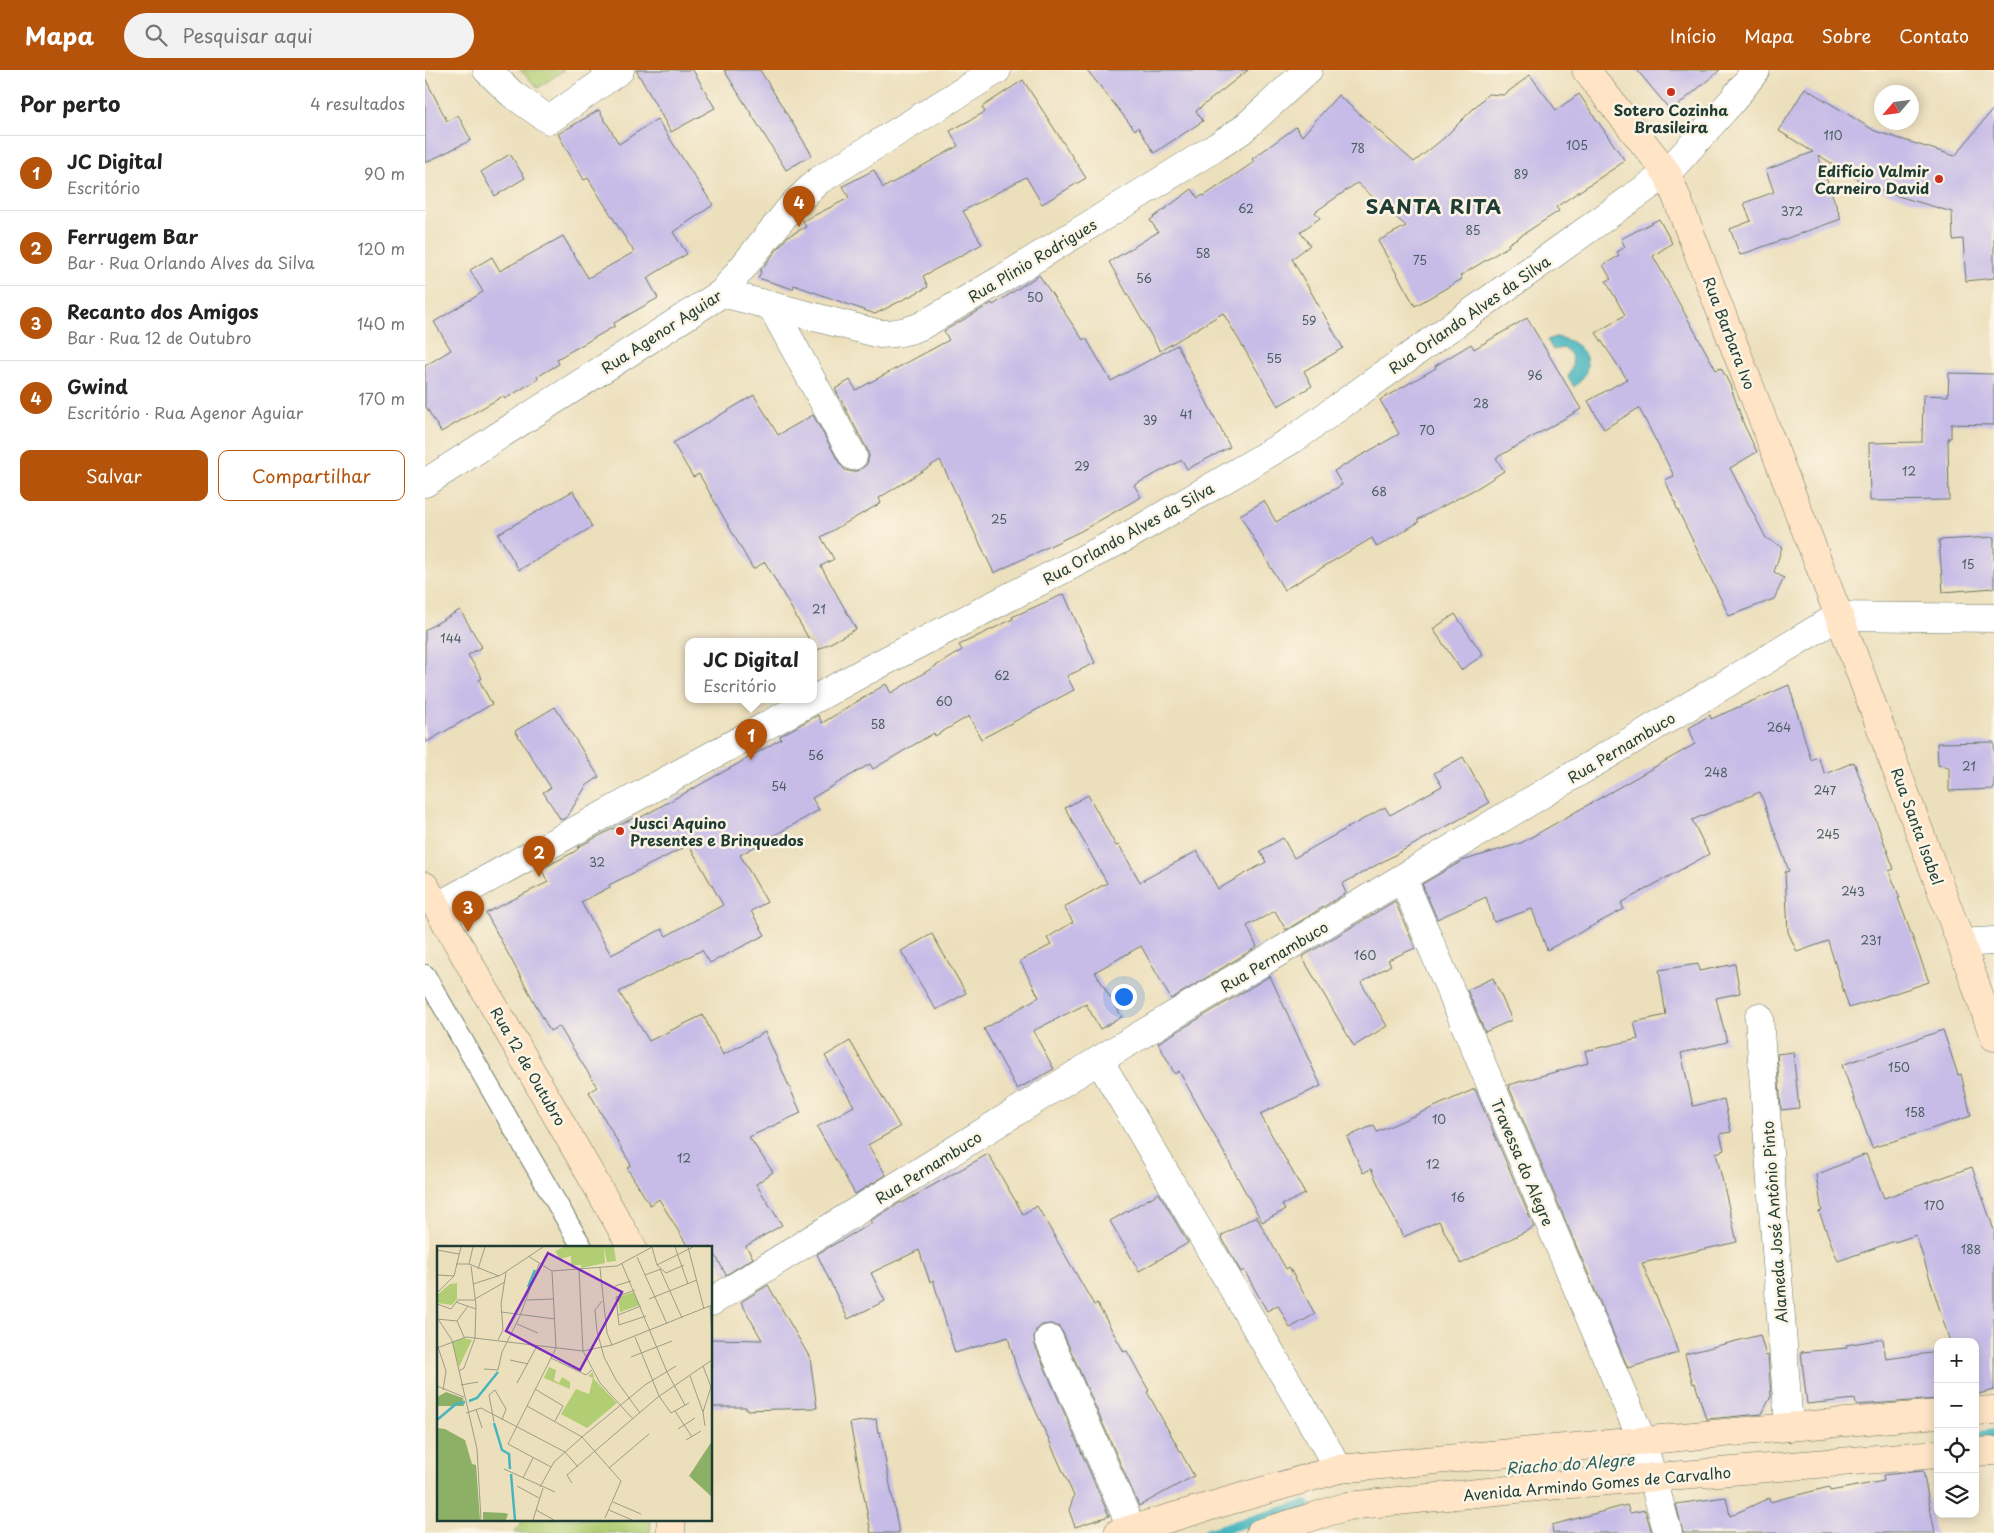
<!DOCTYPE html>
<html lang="pt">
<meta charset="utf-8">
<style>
:root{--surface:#fff;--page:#f2f2f2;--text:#222;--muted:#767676;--line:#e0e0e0;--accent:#b45309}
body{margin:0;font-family:"Playpen Sans",sans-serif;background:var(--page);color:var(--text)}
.controls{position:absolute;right:15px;bottom:15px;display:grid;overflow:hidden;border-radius:10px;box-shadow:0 2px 12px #0003}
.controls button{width:45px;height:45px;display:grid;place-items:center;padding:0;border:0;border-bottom:1px solid var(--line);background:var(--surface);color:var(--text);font:25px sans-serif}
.compass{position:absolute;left:1449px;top:15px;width:45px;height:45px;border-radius:50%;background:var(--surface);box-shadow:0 2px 12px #0003;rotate:242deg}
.you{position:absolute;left:698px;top:926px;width:18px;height:18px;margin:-12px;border:4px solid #fff;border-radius:50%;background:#1a73e8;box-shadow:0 0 0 8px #1a73e833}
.badge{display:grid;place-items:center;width:32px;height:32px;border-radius:50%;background:var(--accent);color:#fff;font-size:16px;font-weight:700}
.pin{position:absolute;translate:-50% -41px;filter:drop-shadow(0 1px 2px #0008)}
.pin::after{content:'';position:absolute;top:26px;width:18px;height:15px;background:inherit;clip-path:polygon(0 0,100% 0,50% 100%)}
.popup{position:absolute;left:260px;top:568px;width:132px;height:65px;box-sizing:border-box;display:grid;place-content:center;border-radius:10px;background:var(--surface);filter:drop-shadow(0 1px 4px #0005);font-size:16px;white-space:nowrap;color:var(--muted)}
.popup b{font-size:19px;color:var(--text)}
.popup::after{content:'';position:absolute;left:50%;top:100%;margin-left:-10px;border:10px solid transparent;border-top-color:var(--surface)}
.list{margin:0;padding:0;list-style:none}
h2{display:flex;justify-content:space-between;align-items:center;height:65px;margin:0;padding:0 20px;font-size:21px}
h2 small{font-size:16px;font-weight:400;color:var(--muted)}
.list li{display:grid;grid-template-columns:32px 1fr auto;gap:15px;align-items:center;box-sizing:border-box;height:75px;padding:0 20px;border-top:1px solid var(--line)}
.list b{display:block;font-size:19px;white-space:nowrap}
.list p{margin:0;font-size:16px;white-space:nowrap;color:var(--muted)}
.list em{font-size:16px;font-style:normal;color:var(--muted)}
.actions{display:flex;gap:10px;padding:15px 20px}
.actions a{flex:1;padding:11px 0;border:1px solid var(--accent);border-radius:10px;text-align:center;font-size:18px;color:var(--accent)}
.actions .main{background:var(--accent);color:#fff}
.icon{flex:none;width:28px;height:28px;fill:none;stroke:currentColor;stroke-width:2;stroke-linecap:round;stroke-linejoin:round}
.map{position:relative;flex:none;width:1569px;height:1463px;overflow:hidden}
header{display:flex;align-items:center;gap:30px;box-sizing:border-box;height:70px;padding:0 25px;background:var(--accent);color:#fff}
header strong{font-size:24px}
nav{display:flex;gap:28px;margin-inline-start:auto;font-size:18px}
.search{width:350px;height:45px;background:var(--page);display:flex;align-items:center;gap:12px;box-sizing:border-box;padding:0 18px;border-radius:28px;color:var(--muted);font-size:19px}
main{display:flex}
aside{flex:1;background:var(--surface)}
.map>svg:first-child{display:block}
.green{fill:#b1ce74;stroke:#688654}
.water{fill:#46b5be;stroke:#327979}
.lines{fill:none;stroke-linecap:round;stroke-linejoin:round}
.stream{stroke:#46b5be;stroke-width:10}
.building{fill:#c6bce7;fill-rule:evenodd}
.lane-casing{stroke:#677664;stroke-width:22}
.street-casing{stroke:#677664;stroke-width:29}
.secondary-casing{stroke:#677664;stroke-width:29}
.lane{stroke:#fff;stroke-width:20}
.street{stroke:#fff;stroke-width:28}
.secondary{stroke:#ffe4c6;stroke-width:28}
.poi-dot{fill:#c8321e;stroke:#fcf5e5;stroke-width:2}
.labels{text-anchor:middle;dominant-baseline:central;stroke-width:5;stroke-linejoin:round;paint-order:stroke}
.number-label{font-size:12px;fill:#495d61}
.poi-label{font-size:15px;font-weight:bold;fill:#1f3d34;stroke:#fcf5e5}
.street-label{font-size:15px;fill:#1f3d34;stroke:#fcf5e5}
.water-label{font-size:16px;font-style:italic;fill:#2b615d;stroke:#fcf5e5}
.district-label{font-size:20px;font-weight:bold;letter-spacing:1px;fill:#1f3d34;stroke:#fcf5e5}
.inset-river{fill:none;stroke:#46b5be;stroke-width:2.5}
.inset-road{fill:none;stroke:#9a9e86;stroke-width:1}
.view{fill:#7b2cbf;fill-opacity:0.15;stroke:#7b2cbf;stroke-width:2.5}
.inset-edge{fill:none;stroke:#1f3d34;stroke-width:2.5}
</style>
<header>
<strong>Mapa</strong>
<div class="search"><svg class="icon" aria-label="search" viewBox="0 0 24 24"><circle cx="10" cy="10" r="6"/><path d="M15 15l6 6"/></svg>Pesquisar aqui</div>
<nav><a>Início</a><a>Mapa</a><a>Sobre</a><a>Contato</a></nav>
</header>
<main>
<aside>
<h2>Por perto<small>4 resultados</small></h2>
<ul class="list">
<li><span class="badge">1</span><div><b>JC Digital</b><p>Escritório</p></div><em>90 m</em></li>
<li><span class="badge">2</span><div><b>Ferrugem Bar</b><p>Bar · Rua Orlando Alves da Silva</p></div><em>120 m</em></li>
<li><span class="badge">3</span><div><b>Recanto dos Amigos</b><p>Bar · Rua 12 de Outubro</p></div><em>140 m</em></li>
<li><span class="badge">4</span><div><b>Gwind</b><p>Escritório · Rua Agenor Aguiar</p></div><em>170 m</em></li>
</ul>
<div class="actions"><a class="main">Salvar</a><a>Compartilhar</a></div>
</aside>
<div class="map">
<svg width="1569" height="1463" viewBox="0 0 1569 1463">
<rect width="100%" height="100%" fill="#fcf5e5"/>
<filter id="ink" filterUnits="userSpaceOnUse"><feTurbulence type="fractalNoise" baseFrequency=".02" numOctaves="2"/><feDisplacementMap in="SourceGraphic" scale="10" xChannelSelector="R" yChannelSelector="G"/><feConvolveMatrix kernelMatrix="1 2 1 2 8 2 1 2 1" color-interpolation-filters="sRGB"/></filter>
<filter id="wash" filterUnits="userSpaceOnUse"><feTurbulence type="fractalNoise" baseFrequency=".0096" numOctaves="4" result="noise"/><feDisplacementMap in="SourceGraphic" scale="20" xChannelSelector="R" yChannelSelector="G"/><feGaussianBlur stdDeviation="1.12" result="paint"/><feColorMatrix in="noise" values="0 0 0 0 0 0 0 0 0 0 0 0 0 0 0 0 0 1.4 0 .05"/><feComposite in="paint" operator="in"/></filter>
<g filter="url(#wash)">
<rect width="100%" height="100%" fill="#ecdfbc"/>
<path class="green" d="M95 0H139L113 18Z
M99 1449H226L225 1463H89Z"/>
<path class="water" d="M1130 267C1159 270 1175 296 1149 317L1143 307C1148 295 1151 286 1139 278L1128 280 1122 270Z"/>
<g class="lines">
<path class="stream" d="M1550 1367 1569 1364
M783 1463 881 1435"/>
</g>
<g id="blocks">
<path class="building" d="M211 0H268L290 38 246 62Z
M299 0H335L387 85 361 100Z
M662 0H823L771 41 778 51 729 83 713 57 710 60Z
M1212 0H1295L1246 41Z
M1105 5 1131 40 1154 24 1200 91 1131 137 1134 141 1083 174 1084 176 1035 206 1037 209 990 236 953 171 981 156 932 113 890 142 895 148 875 162 885 175 867 189 918 278 879 301 887 316 853 336 798 243 735 281 684 192 733 162 725 150 767 119 773 128 778 125 779 126 829 92 827 89 871 57 877 66 913 25 989 92 1019 68 1063 24 1079 25Z
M0 8 22 51 33 45 46 70 0 93Z
M598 10 661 108 617 134 601 107 538 141 557 174 498 206 503 217 450 244 369 215 368 219 333 208 336 202 335 201 363 166 381 157 378 151 424 128 418 116 449 100 458 118 533 76 525 61 560 42 557 37Z
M1380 18 1450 61 1530 86 1569 38V208L1541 211 1538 169 1528 170 1527 142 1449 119 1393 85 1416 149 1315 185 1305 159 1326 151 1319 133 1349 122 1341 100 1388 82 1354 61Z
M174 40 194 74 232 49 288 135 248 162 262 184 222 208 233 228 189 253 190 256 132 289 134 294 112 307 113 309 80 329 78 326 16 362 0 335V296L26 280 9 252 58 222 45 200 67 187 75 201 138 166 163 208 209 182 163 108 159 110 133 64Z
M85 84 100 108 70 126 56 102Z
M1234 149 1247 173 1228 186 1291 300 1296 298 1305 315 1319 355 1332 382 1305 398 1341 468 1357 477 1349 502 1359 508 1349 529 1304 546 1250 434H1251L1240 410 1249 406 1214 338 1179 359 1163 331 1202 309 1171 263 1200 245 1181 211 1186 209 1178 195 1194 186 1192 182 1200 177 1196 169Z
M614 205 658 270 661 268 686 311 752 275 805 377 762 399 757 390 709 415 716 427 656 461 569 503 515 390 454 428 456 433 396 467 409 489 396 496 431 559 391 581 388 571H385L340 492 328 499 274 404 268 407 248 373 329 325 353 365 388 345 415 394 420 400 428 402 435 400 442 394 444 386 442 379 410 319 425 310 431 320 524 270 519 261 567 233 568 235Z
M1102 248 1156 339 1071 388 1079 401 1054 417 992 450 994 452 952 477 947 468 859 520 815 445 839 431 851 452 917 415 909 401 974 364 955 330 1011 298 1010 296 1046 274 1049 279Z
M1524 303 1569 304V355L1526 354V368H1523L1524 430 1445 431 1444 373 1497 372 1498 325 1523 326Z
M148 421 167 457 94 500 73 464Z
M1569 467V518L1518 522 1514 470Z
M639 524 670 593 642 606 649 620 556 669 544 646 510 666 509 663 448 699 445 694 387 728 394 740 315 785 342 832 326 841 340 865 285 893 277 880 194 922 224 971 278 945 298 985 340 962 376 1043 324 1067 348 1102 331 1114 357 1155 321 1176 328 1188 301 1205 286 1177H263L234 1129 225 1135 202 1098 206 1095 164 1022 172 1017 134 956 125 961 61 843 123 812 116 799 149 782 154 778 153 777 210 747 211 750 309 696 356 669 355 666 393 645 397 653 461 614 466 623 537 580 534 575 588 549 587 547ZM264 775 298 835 241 866 237 859 186 885 156 832 185 817 184 815Z
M35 540 57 577 43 585 57 608 54 610 67 634 0 673V560Z
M1030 544 1058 585 1036 600 1008 559Z
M1364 615 1386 690 1393 687 1400 704 1429 692 1469 799 1464 801 1475 828H1473L1504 912 1424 938 1403 871 1372 882 1363 862 1360 802 1364 801 1335 722 1267 750 1284 784 1196 833 1199 839 1122 880 1107 839 1069 852 1061 827 1012 849 997 814 1037 791 1096 773 1270 674 1264 658 1285 645 1286 649Z
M130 637 174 707 161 716 142 747 136 750 118 722 126 718 90 661Z
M1569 672V719L1524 721V697L1513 695 1512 673Z
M1038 687 1064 733 917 814 921 823 861 860 850 841 822 856 832 877 746 929 716 876 670 902 697 947 675 959 661 934 608 961 629 999 592 1019 559 959 614 927 595 891 626 875 622 868 648 852 639 837 682 813 640 738 663 725 691 776 694 775 715 812 772 781 793 819 841 792 835 781 858 768 869 788 960 737 965 745 1017 716 1009 703Z
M970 831 990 878 963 890 966 895 936 913 962 956 929 976 877 887Z
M507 864 541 923 511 940 476 881Z
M1273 894 1274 901 1310 894 1315 923 1291 928 1302 972 1256 983 1268 1036 1299 1029 1306 1062 1295 1064 1299 1080 1291 1083 1312 1172 1217 1193 1246 1262 1253 1283 1203 1298 1083 1015 1163 993 1160 981 1213 969 1209 952 1241 945 1234 900Z
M845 906 896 1016 835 1044 880 1124 857 1135 860 1140 837 1152 754 1001 750 1004 733 973Z
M1068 908 1087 950 1060 962 1042 920Z
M1518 960 1533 1005 1536 1004 1546 1046 1447 1078 1417 995Z
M425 971 475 1057 443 1075 461 1105 430 1124 392 1057 429 1036 400 986Z
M1368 982 1374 1038 1356 1040 1352 984Z
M1050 1019 1109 1157 1036 1194 1014 1151 978 1167 946 1099 938 1103 922 1067 949 1055 952 1062Z
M563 1084 598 1144 612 1136 669 1235 672 1233 699 1282 702 1281 724 1321 722 1322 769 1406 714 1436 638 1263 634 1257 626 1254 617 1255 611 1260 609 1267 610 1275 684 1446 650 1457 644 1440 649 1426 591 1297 583 1267 530 1283 508 1210 505 1212 494 1180 446 1203 460 1231 423 1249 392 1184 447 1153 445 1151 476 1132 477 1133Z
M1441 1084 1459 1128 1547 1097 1569 1160V1320L1550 1325V1272H1525L1491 1165 1470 1172V1171L1413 1191 1394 1142 1397 1141 1391 1105Z
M734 1123 763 1173 714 1201 685 1151Z
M831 1146 861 1199 864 1197 890 1244 865 1258 853 1235 842 1241 819 1200 816 1202 796 1166Z
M343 1215 385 1288 392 1338 321 1340V1337H286V1269L337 1270 316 1232Z
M1335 1265 1341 1286 1343 1285 1346 1326 1337 1344 1281 1349 1270 1313 1268 1314 1260 1284Z
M1458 1269 1461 1289 1513 1282V1329L1431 1335 1430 1329 1382 1334 1376 1282 1422 1278 1421 1275Z
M451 1349 453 1363 455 1362 474 1463H446L425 1353Z
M1498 1401 1510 1463H1258L1251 1434 1301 1427 1305 1446 1344 1428 1345 1432 1404 1417 1405 1421 1459 1411 1458 1405Z
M1202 1435 1205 1443 1220 1440 1227 1463H1128L1127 1455Z"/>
</g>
</g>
<g filter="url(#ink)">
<use href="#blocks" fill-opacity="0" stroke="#677664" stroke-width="1"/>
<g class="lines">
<defs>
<path id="lane" d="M0 905 157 1177"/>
<path id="street" d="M62 0 87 24 124 50 195 0
M297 223 455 264C470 264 482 262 496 256L577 209 791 77 817 60 883 0
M347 237 428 386
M0 413 297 223 367 136 393 111 572 0
M978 809 1217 1370 1243 1463
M13 836 439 602 703 466 870 368 1242 103 1307 31 1331 0
M1536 873 1569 871
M1334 947 1364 1357
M674 990 914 1399
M286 1232 674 990 1414 546 1569 548
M624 1269 707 1459"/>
<path id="secondary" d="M1161 0 1242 103 1414 546 1536 873 1569 967
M0 816 207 1177
M1550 1341 1569 1340
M1550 1382 1569 1381
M246 1463V1449
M693 1463 914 1399 1364 1357 1513 1344
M835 1463 923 1436 1122 1416 1513 1384"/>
</defs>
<use href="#lane" class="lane-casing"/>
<use href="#street" class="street-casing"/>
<use href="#secondary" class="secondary-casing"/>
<use href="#lane" class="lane"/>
<use href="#street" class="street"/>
<use href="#secondary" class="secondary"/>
</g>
</g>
<g class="poi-dot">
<circle cx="1246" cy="22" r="5"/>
<circle cx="1514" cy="109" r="5"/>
<circle cx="195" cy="761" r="5"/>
</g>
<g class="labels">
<g class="number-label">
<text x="1408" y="65">110</text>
<text x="1152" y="75">105</text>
<text x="933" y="78">78</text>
<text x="1096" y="104">89</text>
<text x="821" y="138">62</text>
<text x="1367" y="141">372</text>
<text x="1048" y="160">85</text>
<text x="778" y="183">58</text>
<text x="995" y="190">75</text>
<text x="719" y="208">56</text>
<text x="610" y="227">50</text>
<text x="884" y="250">59</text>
<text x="849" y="288">55</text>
<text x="1110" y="305">96</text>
<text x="1056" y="333">28</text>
<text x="761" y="344">41</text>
<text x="725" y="350">39</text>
<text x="1002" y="360">70</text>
<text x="657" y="396">29</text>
<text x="1484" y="401">12</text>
<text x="954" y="421">68</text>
<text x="574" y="449">25</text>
<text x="1543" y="494">15</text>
<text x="394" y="539">21</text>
<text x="26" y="568">144</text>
<text x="577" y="605">62</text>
<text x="519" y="631">60</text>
<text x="453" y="654">58</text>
<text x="1354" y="657">264</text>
<text x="391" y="685">56</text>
<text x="1544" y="696">21</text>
<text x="1291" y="702">248</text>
<text x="354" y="716">54</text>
<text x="1400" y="720">247</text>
<text x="1403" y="764">245</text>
<text x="172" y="792">32</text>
<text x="1428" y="821">243</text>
<text x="1446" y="870">231</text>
<text x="940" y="885">160</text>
<text x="1474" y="997">150</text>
<text x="1490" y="1042">158</text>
<text x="1014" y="1049">10</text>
<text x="259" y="1088">12</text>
<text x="1008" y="1094">12</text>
<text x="1033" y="1127">16</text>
<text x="1509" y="1135">170</text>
<text x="1546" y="1179">188</text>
</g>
<g class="poi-label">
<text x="1246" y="39">Sotero Cozinha<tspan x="1246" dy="17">Brasileira</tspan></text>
<text x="1504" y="100" text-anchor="end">Edifício Valmir<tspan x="1504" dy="17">Carneiro David</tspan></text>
<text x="205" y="752" text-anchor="start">Jusci Aquino<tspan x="205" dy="17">Presentes e Brinquedos</tspan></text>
</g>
<g class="street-label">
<text transform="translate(607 190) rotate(-31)">Rua Plinio Rodrigues</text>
<text transform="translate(1044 244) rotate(-35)">Rua Orlando Alves da Silva</text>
<text transform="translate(236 261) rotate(-33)">Rua Agenor Aguiar</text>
<text transform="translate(1305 263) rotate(69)">Rua Barbara Ivo</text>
<text transform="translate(703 463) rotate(-29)">Rua Orlando Alves da Silva</text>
<text transform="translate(1196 677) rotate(-31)">Rua Pernambuco</text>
<text transform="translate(1493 756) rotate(70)">Rua Santa Isabel</text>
<text transform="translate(849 886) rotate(-31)">Rua Pernambuco</text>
<text transform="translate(104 996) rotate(60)">Rua 12 de Outubro</text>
<text transform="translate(1098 1092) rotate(67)">Travessa do Alegre</text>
<text transform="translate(503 1097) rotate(-32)">Rua Pernambuco</text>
<text transform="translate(1349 1152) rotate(-94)">Alameda José Antônio Pinto</text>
<text transform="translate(1172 1413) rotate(-5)">Avenida Armindo Gomes de Carvalho</text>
</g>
<g class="water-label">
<text transform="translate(1145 1393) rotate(-4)">Riacho do Alegre</text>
</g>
<g class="district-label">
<text x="1009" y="136">SANTA RITA</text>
</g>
</g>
<g transform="translate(12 1176)">
<rect width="275" height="275" fill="#ecdfbc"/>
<path d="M127 1H167L168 17 144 22V19H134V10L123 13 118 5ZM167 1H177L179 15 170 16ZM20 37V53L15 59 0 57V49L13 38ZM197 46 203 59 183 66 181 51ZM26 92 35 94 22 121 15 96ZM112 121 119 124 117 134 122 137 125 131 133 136V143L107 132ZM156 126 157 133 180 157 150 182 124 168 139 143 152 148 156 132 151 130Z" fill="#b1ce74"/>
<path d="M9 146 26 152 27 160H0V151ZM0 182 8 183 28 194 35 218 39 219 43 274H0ZM275 195V251L252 230ZM46 266 68 267 71 268 69 274H46Z" fill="#8cb166"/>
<path class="inset-river" d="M91 41 98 24M32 155 40 152 61 126M0 174 19 158 28 156M57 177 65 204 72 208 73 223M74 228 78 274"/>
<path class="inset-road" d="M215 1 220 19 229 27 247 19M238 1 251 38M251 1 267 63M0 4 22 8M91 10 115 25M200 11 230 78M19 18H32L62 30M32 18 36 1M185 18 230 126 248 159M220 19 256 1M163 22 170 87 175 99M41 23 48 1M223 23 245 72M142 24 146 105 163 137 196 173M115 25 180 20 215 1M115 25 119 102M0 29 17 30M208 29 224 23M36 38 64 29 106 1M178 40 194 35M198 44 179 51 182 79 209 70M0 47 17 30 24 1M38 53 68 36M212 53 260 34M90 54 117 53M165 55 158 64 160 85 167 111 179 134 203 167M19 56 39 63M0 58 14 63 21 54H38M273 60 275 90M64 66 118 73M181 69 204 60M0 73 20 75 27 91M1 73 15 94 40 203 44 274M20 75 31 60M80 78 101 87M198 91 222 150 234 167 252 157M61 94 66 84 64 58 69 26M0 98 9 125 6 144M0 102 29 91 146 105 175 99 275 59M194 111 235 95M114 112 149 129 155 124M73 114 91 118M266 120 274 141 266 166M47 123 61 124 65 106 83 70 102 18M22 125 27 122 38 92 39 59 34 20M253 130 266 166 268 180M80 137 100 100M24 139 41 136M0 140 27 151M98 143 126 160 118 175M90 160 145 191 184 235 168 272M39 163 45 182M238 165 255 191M29 167 44 162 128 206 141 221M57 176 52 149 58 144 69 163 65 174M241 183 258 172M249 194 264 185M114 221 71 198 119 102M172 222 212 188M67 223 118 246M86 232 96 212M135 237 130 229 221 151 275 114M80 240 102 252M103 241 117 216 145 191 208 139 239 120M176 256 204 268M99 264 117 274M172 264 195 274M96 274 106 242"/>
<path class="view" d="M111 7 185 46 143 124 69 85Z"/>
<rect width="275" height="275" class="inset-edge"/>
</g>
</svg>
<div class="controls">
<button>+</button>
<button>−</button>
<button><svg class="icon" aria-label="locate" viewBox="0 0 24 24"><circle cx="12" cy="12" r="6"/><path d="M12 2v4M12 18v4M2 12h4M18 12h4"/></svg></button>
<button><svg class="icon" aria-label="layers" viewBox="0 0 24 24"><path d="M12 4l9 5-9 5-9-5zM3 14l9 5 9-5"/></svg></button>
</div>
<svg class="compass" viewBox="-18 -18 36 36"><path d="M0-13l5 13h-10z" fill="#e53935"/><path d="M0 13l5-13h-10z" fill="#767676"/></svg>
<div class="you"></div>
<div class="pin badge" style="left:326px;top:690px">1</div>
<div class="popup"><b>JC Digital</b>Escritório</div>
<div class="pin badge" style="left:114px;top:807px">2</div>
<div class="pin badge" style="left:43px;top:862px">3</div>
<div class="pin badge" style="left:374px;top:157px">4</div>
</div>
</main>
